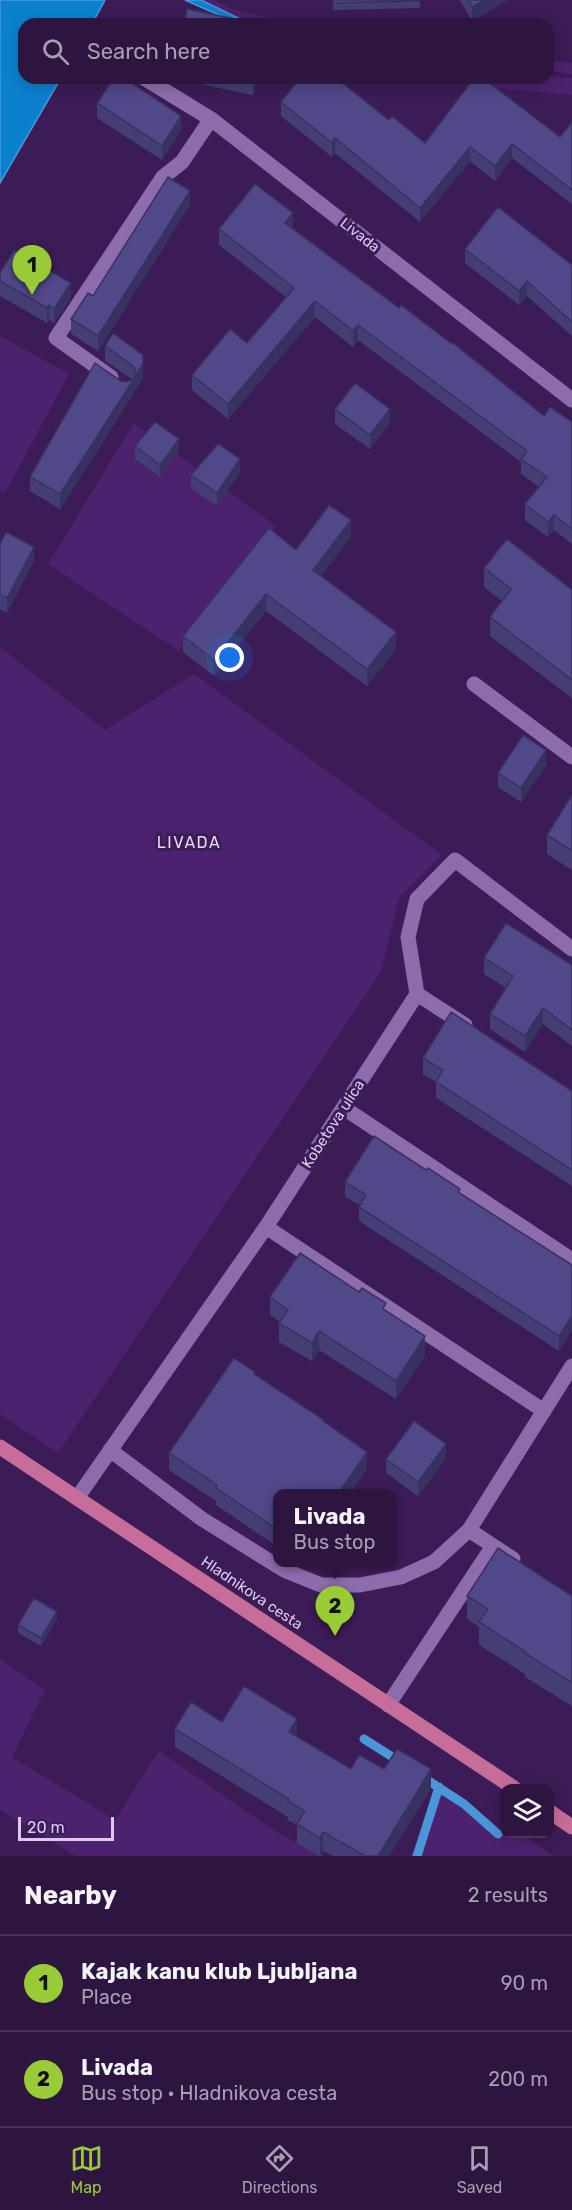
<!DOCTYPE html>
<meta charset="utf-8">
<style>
:root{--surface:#2d1540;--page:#351e47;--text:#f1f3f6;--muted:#a79fb1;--line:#483459;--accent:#99cb36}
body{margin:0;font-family:Rubik,sans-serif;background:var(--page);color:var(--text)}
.controls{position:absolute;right:18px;bottom:18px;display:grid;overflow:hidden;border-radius:12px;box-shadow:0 3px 15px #0003}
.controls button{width:54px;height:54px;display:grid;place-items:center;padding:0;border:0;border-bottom:2px solid var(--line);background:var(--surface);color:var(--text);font:30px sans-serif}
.scale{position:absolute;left:18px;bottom:15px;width:96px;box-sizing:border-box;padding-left:6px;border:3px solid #dbcaee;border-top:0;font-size:16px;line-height:21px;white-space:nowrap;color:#dbcaee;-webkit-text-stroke:4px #3c1c56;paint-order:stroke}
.you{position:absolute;left:230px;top:658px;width:21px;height:21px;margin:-15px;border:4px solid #fff;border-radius:50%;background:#1a73e8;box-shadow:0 0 0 9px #1a73e833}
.badge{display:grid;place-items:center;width:39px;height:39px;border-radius:50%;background:var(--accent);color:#111;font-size:20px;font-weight:700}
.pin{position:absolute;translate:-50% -50px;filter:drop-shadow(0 2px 3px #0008)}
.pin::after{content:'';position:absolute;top:32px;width:21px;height:18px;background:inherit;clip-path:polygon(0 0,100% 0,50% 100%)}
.popup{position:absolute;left:273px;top:1489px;width:123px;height:78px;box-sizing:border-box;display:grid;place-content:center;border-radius:12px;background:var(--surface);filter:drop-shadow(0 2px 4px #0005);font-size:20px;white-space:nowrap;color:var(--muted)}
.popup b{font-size:22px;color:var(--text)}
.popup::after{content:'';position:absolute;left:50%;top:100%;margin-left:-12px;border:12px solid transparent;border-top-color:var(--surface)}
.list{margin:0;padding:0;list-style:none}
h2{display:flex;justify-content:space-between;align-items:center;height:78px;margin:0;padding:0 24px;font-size:26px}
h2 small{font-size:20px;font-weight:400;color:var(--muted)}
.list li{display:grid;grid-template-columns:39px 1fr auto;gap:18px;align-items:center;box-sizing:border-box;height:96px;padding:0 24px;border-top:2px solid var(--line)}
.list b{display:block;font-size:22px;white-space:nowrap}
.list p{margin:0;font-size:20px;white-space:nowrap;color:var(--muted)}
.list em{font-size:20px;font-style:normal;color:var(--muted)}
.icon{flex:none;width:33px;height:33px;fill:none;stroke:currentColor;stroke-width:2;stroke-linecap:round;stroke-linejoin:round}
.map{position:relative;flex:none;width:572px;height:1856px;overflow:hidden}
.search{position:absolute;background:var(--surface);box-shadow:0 3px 15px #0003;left:18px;right:18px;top:18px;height:66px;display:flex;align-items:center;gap:15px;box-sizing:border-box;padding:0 21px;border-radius:18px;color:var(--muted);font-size:22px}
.sheet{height:270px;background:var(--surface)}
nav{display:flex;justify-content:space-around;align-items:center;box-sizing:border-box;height:84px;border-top:2px solid var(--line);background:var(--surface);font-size:16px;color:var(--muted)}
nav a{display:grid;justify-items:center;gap:3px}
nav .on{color:var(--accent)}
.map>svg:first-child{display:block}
.green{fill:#4c216e}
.water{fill:#0b81ce;stroke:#4997d8;stroke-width:1.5}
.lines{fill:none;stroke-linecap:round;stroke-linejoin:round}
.stream{stroke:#4997d8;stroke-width:9}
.minor{stroke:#8d6cad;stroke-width:15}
.major{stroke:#c76d9a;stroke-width:15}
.wall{fill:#453e76}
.shaded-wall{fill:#383260}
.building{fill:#504889;stroke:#383260;stroke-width:1.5}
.labels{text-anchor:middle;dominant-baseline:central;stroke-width:6;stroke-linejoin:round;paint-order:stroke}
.street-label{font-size:15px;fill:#dbcaee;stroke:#3c1c56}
.neighbourhood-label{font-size:16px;letter-spacing:1.5px;fill:#e8dbf8;stroke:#3c1c56}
</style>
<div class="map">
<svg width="572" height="1856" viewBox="0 0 572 1856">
<rect width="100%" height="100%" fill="#3c1c56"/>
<path class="green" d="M201 0H214L230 8 290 24H260L240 19Z
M548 60 572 63V74L548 71Z
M548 76 572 78V95L486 87 435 78H548Z
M0 336 69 374 5 493 0 490Z
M134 423 276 526 179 651 48 564Z
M0 647 105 730 194 674 442 855 399 898 381 972 58 1453 0 1414Z
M0 1659 45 1690 12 1757 115 1820 159 1751 275 1831 321 1856H76L0 1810Z
M441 1791 495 1837 504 1827V1834H522L553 1856H410Z"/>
<path class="water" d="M0 0H105L92 24H24V78H61L0 183Z
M185 0H201L240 19 260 24H239Z"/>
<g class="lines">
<path class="stream" d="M364 1739 402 1763
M421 1776 464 1804 498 1834
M417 1856 439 1787"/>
<path class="minor" d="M144 78 211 119 572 400
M111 377 56 338 163 177 182 162 211 119
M474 684 572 757
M417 994 465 1025
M344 1108 572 1260
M266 1227 544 1411
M110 1450 202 1519 284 1570 321 1585H360L401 1577 434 1562 469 1530
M77 1498 266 1227 417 994 408 937 417 899 455 860 572 949
M513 1559 469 1530 572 1366
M388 1705 493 1546"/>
<path class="major" d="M0 1447 514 1788
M550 1812 572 1827"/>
</g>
<path class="wall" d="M333 0H420V8L333 10Z
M460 0H508L472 21Z
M176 78H257L253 95 176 79Z
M281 102 389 120 425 143 560 137 572 122V204L512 158 495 181 470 161 420 222 335 153 332 157 281 116Z
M97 103 181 130 162 160 97 118Z
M190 205 98 351 71 334V319L93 296Z
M293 228 544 416 572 422V544L554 530 548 537 525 520V504L539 487 521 474V462L358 340 353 347 315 317 228 419 192 390V375L247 343 286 297 219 245V229Z
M465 249 572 265V336L527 296 519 305 465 263Z
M0 273 71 298 54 323 49 320 47 323 0 296Z
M113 333 143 379 134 392V381V393L60 509 30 491V477L121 381 126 382 132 379 105 361V346Z
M335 409 390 423 370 449 335 424Z
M135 446 179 451 160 477 135 459Z
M240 472 217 506 191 488V475Z
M351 537 321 576 396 649 367 686 266 611 214 676 183 652V636L296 550Z
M0 544 34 561 7 613 0 609Z
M484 568 572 590V698L490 636V617L502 601 484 587Z
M546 765 521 802 498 787V773Z
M572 795V870L547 854V835Z
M484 958 572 965V1046L543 1024 525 1052 490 1029V1014L506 988 484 974Z
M423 1058 572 1091V1186L436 1098V1082L423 1074Z
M345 1182 460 1193 572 1265 559 1351 359 1221V1207L360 1205 345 1197Z
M270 1297 386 1311 425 1355 396 1399 319 1350 312 1361 279 1342V1323L280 1322 270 1315Z
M255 1375 324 1421 367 1469 350 1494H278V1547L216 1505V1501L169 1470V1453Z
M446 1458 418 1496 386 1473V1459Z
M467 1596H572V1706L525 1677V1674L479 1645V1627L467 1619Z
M57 1619 41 1646 18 1633V1625Z
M175 1729 297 1737 351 1769H384L431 1788 389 1856H333L323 1851 321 1856H319L297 1843V1825L288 1820V1817L175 1747Z"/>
<path class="shaded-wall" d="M484 0H508L472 21V7Z
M254 78H257L253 95V81Z
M181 116V130L162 160V146Z
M335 138V153L332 157V143Z
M512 144V158L495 181V166Z
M470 147V161L420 222V208Z
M190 191V205L98 351V336Z
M293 213V229L285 223Z
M527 281V296L519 305V291Z
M71 283V298L54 323V309Z
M315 301V317L228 419V404Z
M49 305V320L47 323V308Z
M358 325V340L353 347V331Z
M143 364V379L134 392V377Z
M134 379V393L60 509V494Z
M390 409V423L370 449V435Z
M179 439V451L160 477V465Z
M240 459V472L217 506V493Z
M554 515V530L548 537V522Z
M351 520V537L313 587V570Z
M34 547V561L7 613V598Z
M266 594V611L214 676V660Z
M396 632V649L367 686V669Z
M546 750V765L521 802V788Z
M543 1008V1024L525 1052V1036Z
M572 1316V1330L559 1351V1336Z
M319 1331V1350L312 1361V1343Z
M425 1336V1355L396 1399V1381Z
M446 1444V1458L418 1496V1482Z
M367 1452V1469L350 1494H338Z
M57 1612V1619L41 1646V1638Z
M297 1719V1738L289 1732Z
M431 1769V1788L389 1856H378Z
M323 1832V1851L320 1856V1838Z"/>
<path class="building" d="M333 0H420V1L333 3Z
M468 0H484L472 7Z
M187 9 258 24H184Z
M114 78H124L181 116 162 146 97 103Z
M240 78H254L253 81Z
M300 78H336L389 120 392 116 425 143 474 78H483L560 137 572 122V190L512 144 495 166 470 147 420 208 335 138 332 143 281 102Z
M168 177 190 191 98 336 71 319 88 293 93 296Z
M255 184 293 213 285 223 399 308 401 305 452 344 453 343 544 416 550 407 572 422V529L554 515 548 522 525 504 547 477 521 459 527 451 358 325 353 331 315 301 228 404 192 375 230 329 247 343 294 288 219 229Z
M498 207 572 265V322L527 281 519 291 465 249Z
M14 250 71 283 54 309 49 305 47 308 0 281V273Z
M113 333 143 355V364L134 377 135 369 132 365 105 346Z
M95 363 121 381 126 382 134 379 60 494 30 477Z
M355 383 390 409 370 435 335 409Z
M155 422 179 439 160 465 135 446Z
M218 444 240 459 217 493 191 475Z
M329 505 351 520 313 570 396 632 367 669 266 594 214 660 183 636 269 528 296 550Z
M6 532 34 547 7 598 0 595V544Z
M507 539 572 590V680L490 617 511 589 484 568Z
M523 735 546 750 521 788 498 773Z
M572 795V851L547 835Z
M506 923 572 965V1030L543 1008 525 1036 490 1014 513 976 484 958Z
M451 1012 572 1091V1170L436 1082 443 1070 423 1058Z
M374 1136 426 1170 428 1168 460 1189 458 1192 572 1265V1316L559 1336 359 1207 366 1195 345 1182Z
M300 1253 359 1292 362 1288 386 1303 383 1309 425 1336 396 1381 319 1331 312 1343 279 1323 288 1310 270 1297Z
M234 1358 255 1372 254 1374 324 1420 323 1421 367 1452 338 1494H278V1530L216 1488 217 1485 169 1453Z
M414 1421 446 1444 418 1482 386 1459Z
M498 1548 572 1596V1683L525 1653 526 1652 479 1622 488 1609 467 1596Z
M34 1598 57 1612 41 1638 18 1625Z
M244 1686 297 1719 289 1732 351 1769 359 1755 384 1769 397 1749 431 1769 378 1856H365L323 1832 320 1838 297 1824 305 1811 288 1801 289 1799 175 1729 191 1702 222 1722Z"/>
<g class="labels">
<g class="street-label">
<text transform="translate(360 235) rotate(38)">Livada</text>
<text transform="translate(333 1124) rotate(-57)">Kobetova ulica</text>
<text transform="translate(252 1593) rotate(34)">Hladnikova cesta</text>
</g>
<g class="neighbourhood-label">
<text x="189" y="842">LIVADA</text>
</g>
</g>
</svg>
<div class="controls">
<button><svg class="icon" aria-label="layers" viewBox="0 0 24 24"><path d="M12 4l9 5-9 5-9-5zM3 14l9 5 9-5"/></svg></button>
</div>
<div class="scale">20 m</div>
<div class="you"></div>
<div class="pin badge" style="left:32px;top:295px">1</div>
<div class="pin badge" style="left:335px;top:1636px">2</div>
<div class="popup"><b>Livada</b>Bus stop</div>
<div class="search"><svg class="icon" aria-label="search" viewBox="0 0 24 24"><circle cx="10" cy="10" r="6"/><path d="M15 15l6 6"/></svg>Search here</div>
</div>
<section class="sheet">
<h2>Nearby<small>2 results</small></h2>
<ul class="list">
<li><span class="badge">1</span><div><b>Kajak kanu klub Ljubljana</b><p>Place</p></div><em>90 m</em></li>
<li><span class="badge">2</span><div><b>Livada</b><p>Bus stop · Hladnikova cesta</p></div><em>200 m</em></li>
</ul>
</section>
<nav>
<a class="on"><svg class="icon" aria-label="map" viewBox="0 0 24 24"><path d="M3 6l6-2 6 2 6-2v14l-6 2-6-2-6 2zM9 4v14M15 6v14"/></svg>Map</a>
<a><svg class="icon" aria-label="directions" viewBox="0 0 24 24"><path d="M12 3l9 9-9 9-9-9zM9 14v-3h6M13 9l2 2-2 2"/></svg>Directions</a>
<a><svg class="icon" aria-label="saved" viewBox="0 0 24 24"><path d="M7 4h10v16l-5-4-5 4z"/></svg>Saved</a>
</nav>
